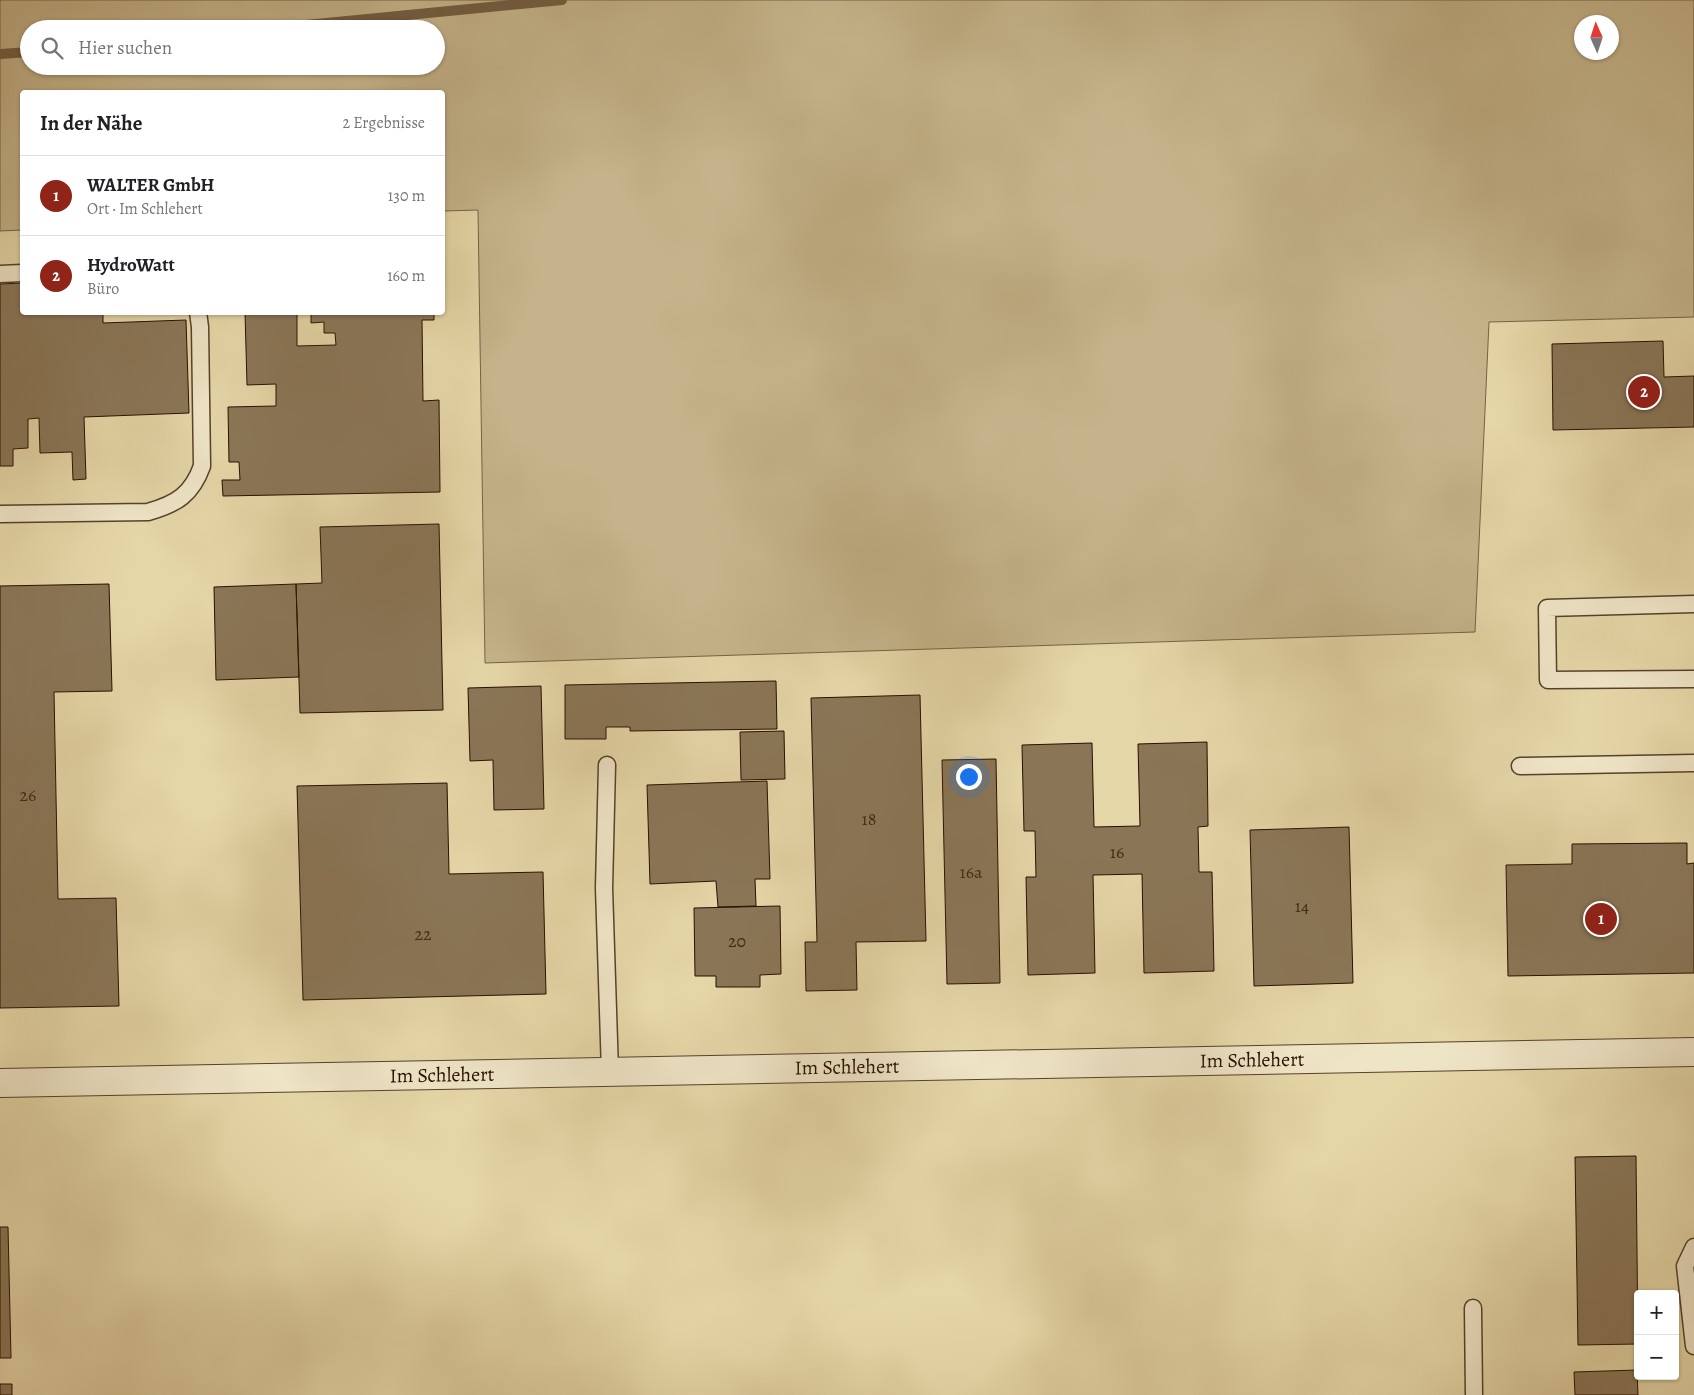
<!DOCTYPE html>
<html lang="de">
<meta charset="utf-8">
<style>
:root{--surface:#fff;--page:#f2f2f2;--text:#202124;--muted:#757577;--line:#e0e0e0;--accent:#8f2418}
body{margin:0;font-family:Alegreya,serif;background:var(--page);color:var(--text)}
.controls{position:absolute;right:15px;bottom:15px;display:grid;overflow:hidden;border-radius:5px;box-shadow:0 1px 4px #0004}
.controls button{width:45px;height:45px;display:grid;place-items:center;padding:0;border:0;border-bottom:1px solid var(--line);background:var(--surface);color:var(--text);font:25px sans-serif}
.compass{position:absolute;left:1574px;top:15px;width:45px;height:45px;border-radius:50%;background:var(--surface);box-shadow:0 1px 4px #0004;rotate:357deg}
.you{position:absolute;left:968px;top:776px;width:18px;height:18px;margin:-12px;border:4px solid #fff;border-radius:50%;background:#1a73e8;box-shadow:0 0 0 8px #1a73e833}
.badge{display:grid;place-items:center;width:32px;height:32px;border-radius:50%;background:var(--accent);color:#fff;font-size:16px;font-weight:700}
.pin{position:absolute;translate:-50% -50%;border:2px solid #fff;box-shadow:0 1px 5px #0006}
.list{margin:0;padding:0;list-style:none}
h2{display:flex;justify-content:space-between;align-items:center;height:65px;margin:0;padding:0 20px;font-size:21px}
h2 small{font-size:16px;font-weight:400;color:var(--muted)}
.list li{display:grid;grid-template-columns:32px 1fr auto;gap:15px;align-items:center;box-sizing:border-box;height:80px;padding:0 20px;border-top:1px solid var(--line)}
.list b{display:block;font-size:19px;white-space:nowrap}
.list p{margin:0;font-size:16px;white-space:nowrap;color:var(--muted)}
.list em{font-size:16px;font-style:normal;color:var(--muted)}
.icon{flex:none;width:28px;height:28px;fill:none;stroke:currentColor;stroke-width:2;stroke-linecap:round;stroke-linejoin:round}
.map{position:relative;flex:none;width:1694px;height:1395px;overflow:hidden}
.search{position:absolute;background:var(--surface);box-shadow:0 1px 4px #0004;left:20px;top:20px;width:425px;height:55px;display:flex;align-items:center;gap:12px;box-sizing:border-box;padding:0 18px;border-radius:28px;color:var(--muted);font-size:19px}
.panel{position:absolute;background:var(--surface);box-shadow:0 1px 4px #0004;left:20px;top:90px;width:425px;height:225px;border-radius:5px}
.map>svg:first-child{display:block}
.green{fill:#c5b48b;stroke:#766246;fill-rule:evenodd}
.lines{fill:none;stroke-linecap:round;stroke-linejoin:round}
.stream{stroke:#735e42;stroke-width:10}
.building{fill:#8a7657;stroke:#280f00}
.service-casing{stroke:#57412a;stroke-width:19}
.minor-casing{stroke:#57412a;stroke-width:30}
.service{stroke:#eee4c6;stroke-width:16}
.minor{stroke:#eee4c6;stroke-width:28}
.labels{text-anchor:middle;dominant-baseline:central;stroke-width:5;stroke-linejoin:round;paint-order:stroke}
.number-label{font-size:18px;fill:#402916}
.street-label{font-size:20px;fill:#280f00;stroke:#eee4c6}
</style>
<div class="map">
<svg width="1694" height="1395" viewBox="0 0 1694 1395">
<rect width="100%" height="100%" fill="#e5d6a7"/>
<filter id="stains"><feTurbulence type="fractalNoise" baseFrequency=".004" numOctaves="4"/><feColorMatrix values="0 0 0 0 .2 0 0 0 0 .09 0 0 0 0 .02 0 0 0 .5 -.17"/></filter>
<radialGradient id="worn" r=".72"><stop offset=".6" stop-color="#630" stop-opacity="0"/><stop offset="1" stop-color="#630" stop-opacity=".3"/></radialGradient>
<path class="green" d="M0 0H1694V317L1489 322 1475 632 485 663 478 210 443 211 442 92H22V230L0 231ZM1582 22H1612V52H1582ZM29 29H436V66H29Z"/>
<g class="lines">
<path class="stream" d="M265 29 562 0
M0 54 29 52"/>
</g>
<path class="building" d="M22 283V312H103V323L186 320 189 413 84 417 86 479 73 480 72 452 40 453 39 418 28 419V448L13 449V466H0V284Z
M245 312H297V346L336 345 335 333H324V322L311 323V312H434V320H422L423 401 439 400 440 492 223 496 222 480H240L239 462H229L228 407 276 406V384L247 385Z
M1663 341 1664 377 1694 376V427L1553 430 1552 344Z
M439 524 443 710 300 713 296 584 322 583 320 527Z
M109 584 112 691 54 692 58 899 116 898 119 1006 0 1008V586Z
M296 584 299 677 216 680 214 587Z
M776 681 777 729 630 731V727H606V739H565V685Z
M541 686 544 809 494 810 493 760 470 761 468 688Z
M920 695 926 941 856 942 857 990 806 991 805 942H817L811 698Z
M784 731 785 779 741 780 740 732Z
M1207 742 1208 826 1198 827 1199 872H1212L1214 971 1144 973 1142 874 1093 875 1095 973 1028 975 1026 877H1036L1035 831H1024L1022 745 1092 743 1094 827 1140 826 1138 744Z
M996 759 1000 983 947 984 942 760Z
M767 781 770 879H755L756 906 718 907 716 881 650 884 647 785Z
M447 783 449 874 543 872 546 994 303 1000 297 786Z
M1349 827 1353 983 1254 986 1250 830Z
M1687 843V864L1694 863V973L1508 976 1506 865 1572 864V844Z
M780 906 781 974 760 975V987H716V976H695L694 908Z
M1636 1156 1638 1344 1578 1345 1575 1157Z
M0 1227H8L11 1358H0Z
M1637 1370 1638 1395H1575L1574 1372Z
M0 1384H12V1395H0Z"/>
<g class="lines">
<defs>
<path id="service" d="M0 274 22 273
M0 514 148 512C177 504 192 494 202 466L200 327 198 312
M1694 604 1547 608 1548 680 1694 679
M607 765 604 888 610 1072
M1520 766 1694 763
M1694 1247 1685 1266 1694 1346
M1473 1308 1474 1395"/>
<path id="minor" d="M0 1083 1694 1052"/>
</defs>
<use href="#service" class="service-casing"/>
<use href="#minor" class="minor-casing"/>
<use href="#service" class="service"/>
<use href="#minor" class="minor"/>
</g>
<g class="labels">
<g class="number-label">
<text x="28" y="795">26</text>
<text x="869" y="819">18</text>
<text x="1117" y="852">16</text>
<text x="971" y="872">16a</text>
<text x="1302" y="906">14</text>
<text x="423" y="934">22</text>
<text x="737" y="941">20</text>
</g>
<g class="street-label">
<text transform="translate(1252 1060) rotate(-1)">Im Schlehert</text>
<text transform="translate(847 1067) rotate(-1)">Im Schlehert</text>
<text transform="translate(442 1075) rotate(-1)">Im Schlehert</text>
</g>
</g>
<rect width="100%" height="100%" filter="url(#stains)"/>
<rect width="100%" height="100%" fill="url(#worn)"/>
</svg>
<div class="controls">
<button>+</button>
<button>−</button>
</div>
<svg class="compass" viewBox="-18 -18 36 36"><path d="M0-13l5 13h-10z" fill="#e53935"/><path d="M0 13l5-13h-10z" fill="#757577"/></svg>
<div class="you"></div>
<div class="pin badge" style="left:1601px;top:919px">1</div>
<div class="pin badge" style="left:1644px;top:392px">2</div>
<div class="search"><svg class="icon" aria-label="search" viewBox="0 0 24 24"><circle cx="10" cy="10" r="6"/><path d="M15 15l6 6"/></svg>Hier suchen</div>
<section class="panel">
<h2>In der Nähe<small>2 Ergebnisse</small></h2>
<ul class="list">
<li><span class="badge">1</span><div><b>WALTER GmbH</b><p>Ort · Im Schlehert</p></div><em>130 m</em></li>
<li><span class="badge">2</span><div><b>HydroWatt</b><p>Büro</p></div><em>160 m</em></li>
</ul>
</section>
</div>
